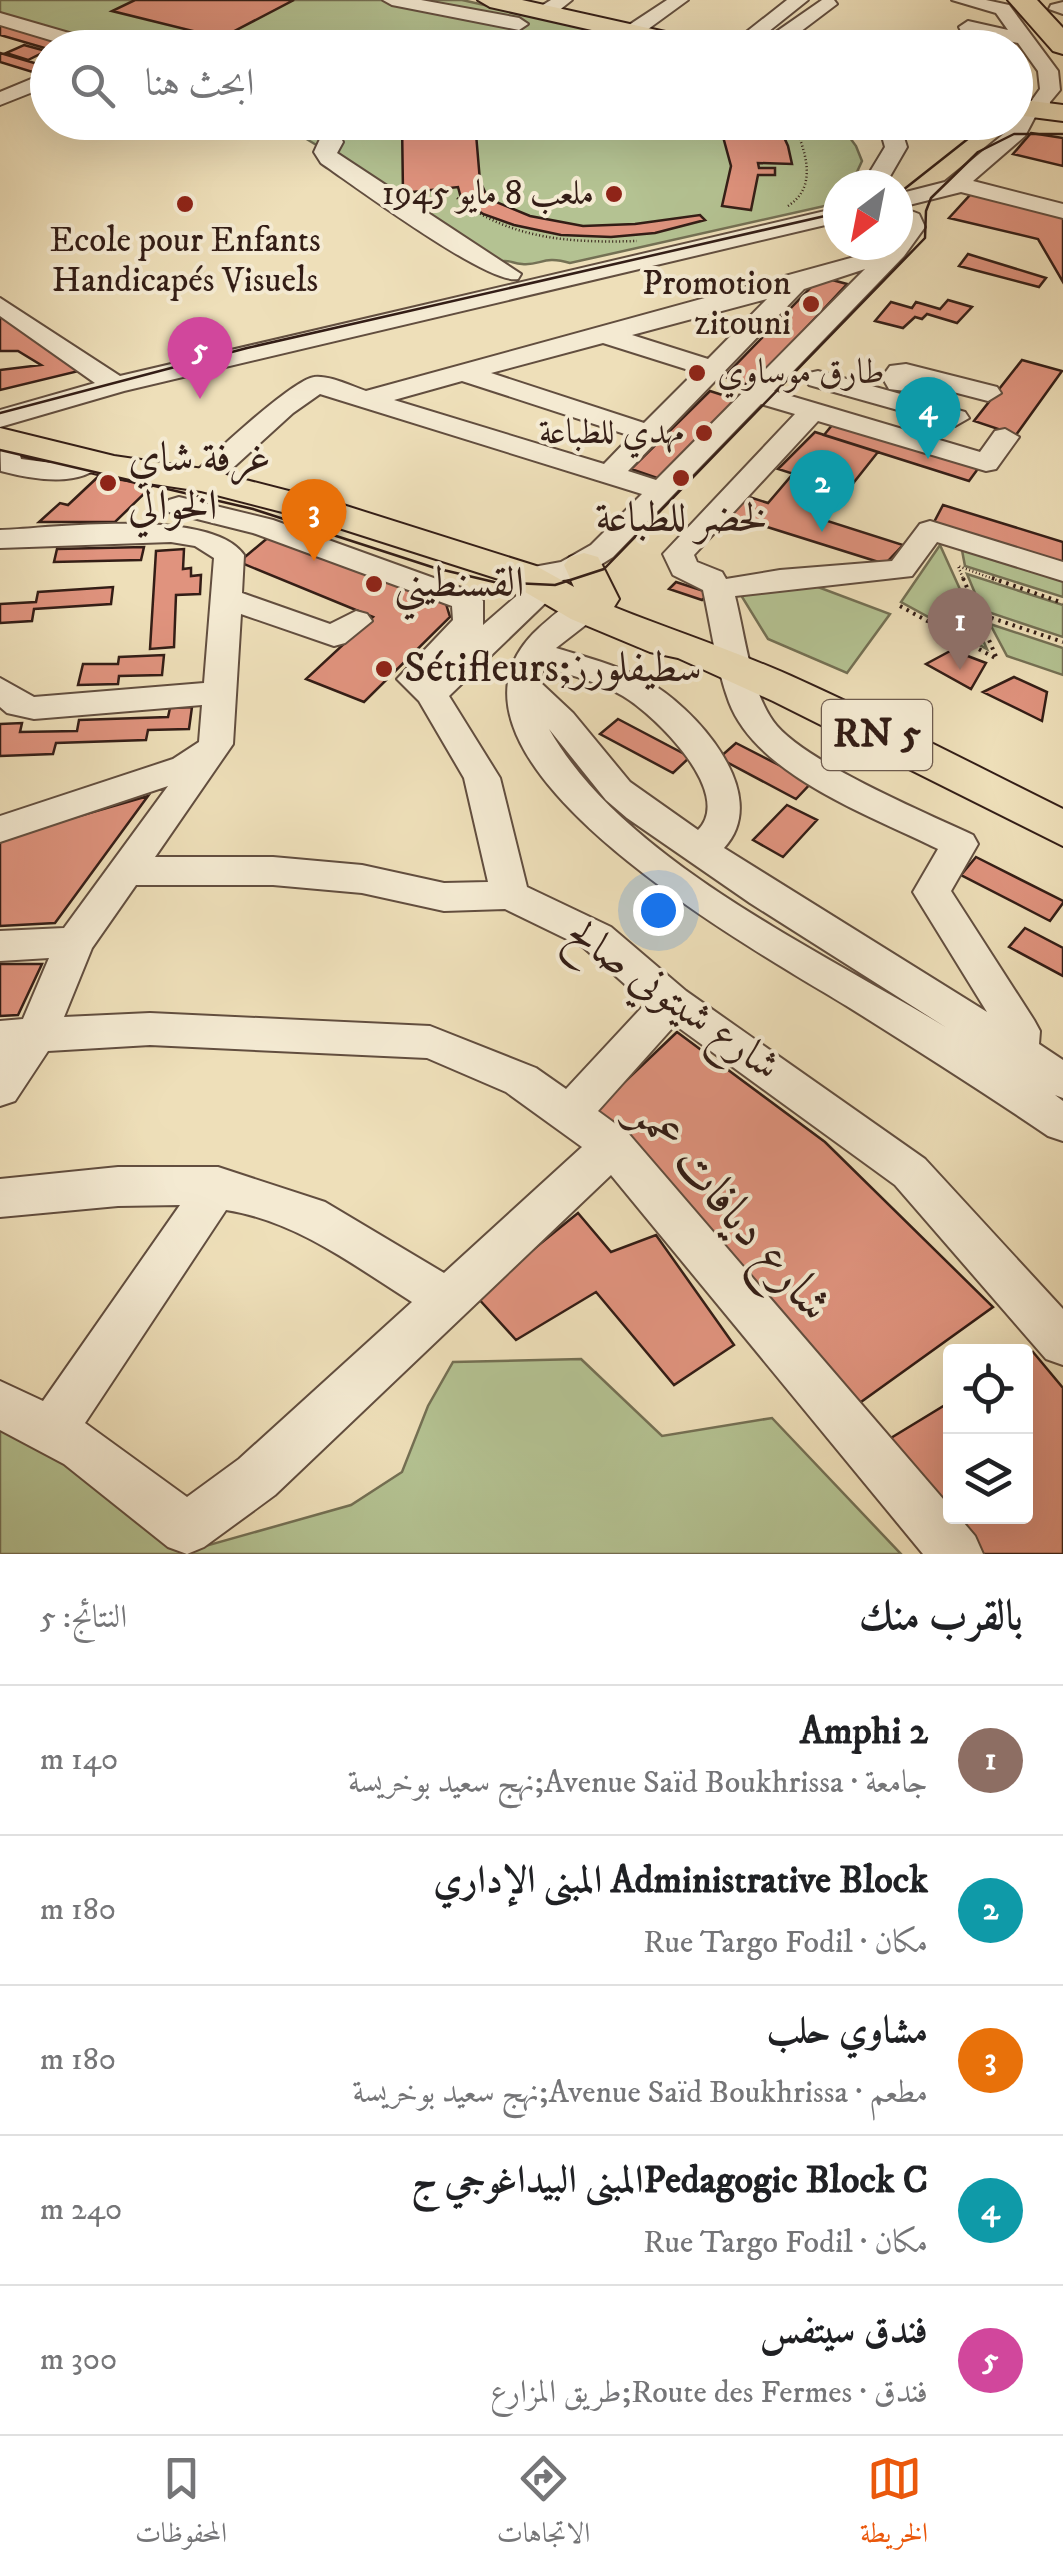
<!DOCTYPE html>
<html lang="ar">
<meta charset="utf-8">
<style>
:root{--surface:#fff;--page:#f2f2f2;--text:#202124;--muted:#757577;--line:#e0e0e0;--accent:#ea580c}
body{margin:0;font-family:"IM FELL DW Pica",Amiri,serif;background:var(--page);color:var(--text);direction:rtl}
.controls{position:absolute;right:30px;bottom:30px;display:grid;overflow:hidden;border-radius:10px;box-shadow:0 10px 40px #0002}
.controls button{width:90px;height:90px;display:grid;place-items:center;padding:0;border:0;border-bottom:2px solid var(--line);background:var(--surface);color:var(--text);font:50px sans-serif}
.compass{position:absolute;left:823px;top:170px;width:90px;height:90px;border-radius:50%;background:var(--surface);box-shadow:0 10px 40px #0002;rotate:212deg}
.you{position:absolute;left:658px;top:910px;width:35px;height:35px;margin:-25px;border:8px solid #fff;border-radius:50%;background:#1a73e8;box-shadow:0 0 0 15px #1a73e833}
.badge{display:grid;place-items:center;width:65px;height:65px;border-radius:50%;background:var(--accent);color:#fff;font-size:32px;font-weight:700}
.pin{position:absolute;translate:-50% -82px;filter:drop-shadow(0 2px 5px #0008)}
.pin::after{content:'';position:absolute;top:52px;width:35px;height:30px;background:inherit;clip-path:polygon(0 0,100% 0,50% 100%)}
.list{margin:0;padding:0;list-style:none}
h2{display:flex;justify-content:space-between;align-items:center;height:130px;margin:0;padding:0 40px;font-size:42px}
h2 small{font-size:32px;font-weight:400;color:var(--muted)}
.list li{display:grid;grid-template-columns:65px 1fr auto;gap:30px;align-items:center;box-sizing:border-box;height:150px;padding:0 40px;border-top:2px solid var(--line)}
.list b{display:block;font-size:38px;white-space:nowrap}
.list p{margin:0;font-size:32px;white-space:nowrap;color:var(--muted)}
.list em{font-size:32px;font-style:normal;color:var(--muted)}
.icon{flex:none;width:55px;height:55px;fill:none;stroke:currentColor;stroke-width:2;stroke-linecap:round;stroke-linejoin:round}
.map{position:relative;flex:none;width:1063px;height:1554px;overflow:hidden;direction:ltr}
.search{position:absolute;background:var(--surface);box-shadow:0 10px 40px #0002;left:30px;right:30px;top:30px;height:110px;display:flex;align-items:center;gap:25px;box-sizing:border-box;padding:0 35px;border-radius:55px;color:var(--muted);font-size:38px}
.sheet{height:880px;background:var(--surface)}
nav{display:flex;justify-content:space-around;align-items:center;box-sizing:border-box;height:140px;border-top:2px solid var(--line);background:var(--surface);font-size:28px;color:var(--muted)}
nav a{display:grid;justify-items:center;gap:5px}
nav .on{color:var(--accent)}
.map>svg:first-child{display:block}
.green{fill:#b4c292;stroke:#747054;stroke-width:2.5}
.building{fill:#e0937e;stroke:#331d16;stroke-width:2.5}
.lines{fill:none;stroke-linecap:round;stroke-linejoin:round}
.minor-casing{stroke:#624e3f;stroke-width:4}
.major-casing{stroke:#331d16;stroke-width:4}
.highway-casing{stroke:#331d16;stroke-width:4}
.path-far1{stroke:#331d16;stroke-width:2.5;stroke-dasharray:1 2.5;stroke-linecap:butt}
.path{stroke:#331d16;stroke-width:4;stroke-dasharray:2.5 5;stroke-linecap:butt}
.minor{fill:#f4ead2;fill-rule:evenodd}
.major{fill:#eedfb9;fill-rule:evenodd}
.highway{fill:#eedfb9;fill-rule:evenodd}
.tram{stroke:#331d16;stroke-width:2.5}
.poi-dot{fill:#8f2418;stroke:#f4ead2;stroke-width:4}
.labels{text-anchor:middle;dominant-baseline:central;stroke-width:8;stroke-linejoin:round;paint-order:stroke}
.far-poi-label{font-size:35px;fill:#331d16;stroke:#f4ead2;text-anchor:end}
.shield{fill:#f4ead2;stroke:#6d5a4e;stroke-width:2.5}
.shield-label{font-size:40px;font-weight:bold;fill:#331d16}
.poi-label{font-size:42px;fill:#331d16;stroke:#f4ead2;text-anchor:start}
.street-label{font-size:42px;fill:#331d16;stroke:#f4ead2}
.near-street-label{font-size:50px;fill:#331d16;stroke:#f4ead2}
</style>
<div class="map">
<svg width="1063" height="1554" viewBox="0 0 1063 1554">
<rect width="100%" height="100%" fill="#eedfb9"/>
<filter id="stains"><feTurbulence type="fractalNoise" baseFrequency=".002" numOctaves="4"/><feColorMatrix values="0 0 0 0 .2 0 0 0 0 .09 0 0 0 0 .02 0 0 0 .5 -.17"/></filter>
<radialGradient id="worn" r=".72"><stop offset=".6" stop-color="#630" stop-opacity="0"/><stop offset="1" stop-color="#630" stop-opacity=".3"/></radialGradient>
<path class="green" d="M0 0H462L673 47H116L0 14Z
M279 123H839L856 146 862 161 851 185H838V203L570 263C543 255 541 266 522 264 511 263 509 259 498 262 423 218 355 165 279 123Z
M940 545 987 649 901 602Z
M961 545 1063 579V597L965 566Z
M967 574 1063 605V637L982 610Z
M802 581 890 614 847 673 768 639 739 592Z
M990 624 1063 648V675L1007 656Z
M581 1359 662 1436 772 1418 901 1554H0V1422L30 1438 188 1551 351 1505 402 1472 428 1406 453 1362Z"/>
<path class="building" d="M135 0H294L221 38 112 11Z
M0 22 83 48 48 49 0 35Z
M24 45 46 51 28 60 6 53Z
M0 53 48 67V71L39 74 0 62Z
M402 122H475L480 181 485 192 496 202 530 216 583 226 635 224 700 215 705 220 655 233 611 237 561 235 514 225 483 214 461 198 458 187 403 193Z
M719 122H777L788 146 792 164 758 163 759 168H775V175H758L751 210 722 206 731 166Z
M1031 133 1063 138V166L1013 154Z
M971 194 1063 217V282L1038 239 949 218Z
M968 254 1046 278 1039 287 959 266Z
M821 277 847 284 752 386 724 377Z
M948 300 972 307 957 323 927 314 922 319 915 317 903 328 875 321 891 302 912 308 916 302 940 309Z
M0 310 87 369 0 390V370L41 365 18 351H0Z
M1022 360 1062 371 1016 435 974 421Z
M710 391 738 400 660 479 631 469Z
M833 424 980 466 969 481 824 435Z
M815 432 878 452 847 491 778 469Z
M101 474 151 487 115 522H39L60 503 68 505Z
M792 475 847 491 821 519 903 545 885 564 726 514 743 495 768 503Z
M943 505 1063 542V565L932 526Z
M270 536 446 604 450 617 364 702 306 679 373 617 239 562Z
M144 547 141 560 54 562 57 549Z
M184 549 183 569 191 568V576L201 575 200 594 176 595 174 647 150 649 156 551Z
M676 582 710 593 702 600 669 589Z
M113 587 111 604 34 609 32 621 0 623V604L36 602 38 592Z
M952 650 986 663 971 689 926 664Z
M164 655 162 675 119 676 118 684 78 685 83 664H118L119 657Z
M1014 677 1047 692 1042 721 983 692Z
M192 707 189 729 148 730 146 740 56 743 53 754 0 756V724L22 723 20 732 77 731 79 720 168 717 170 708Z
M618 719 690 757 673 773 600 734Z
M736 743 812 782 796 799 719 758Z
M148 796 55 923 0 926V839Z
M787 805 817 820 783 857 753 840Z
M976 857 1063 901V903L1050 921 961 875Z
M1025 928 1063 948V976L1009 947Z
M0 964H42L18 1015 0 1016Z
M677 1032 825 1142 993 1307 847 1412 594 1111Z
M578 1213 611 1252 656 1235 734 1345 674 1385 596 1292 516 1340 476 1296Z
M1033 1352 1063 1388V1554H979L881 1444 950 1402V1516H1026V1357Z"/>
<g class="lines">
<defs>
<path id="minor" d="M383 0H421L519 18 528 24 519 30 392 5Z
M551 0H572L552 16H538V8Z
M667 0H688L640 35H626V27Z
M787 0H808L748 48H726Z
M822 0H834L837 4 792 38 790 48H770L776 32Z
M952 0H986L1009 5 1058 71 1060 90 1050 102 1049 114 1036 115 1025 136 973 181 1063 204V218L961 192 901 207 919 214 925 227 904 256 774 391 980 452 995 431 1005 429 1019 437 996 469 986 471 818 421 694 555 697 562 722 572 726 579 780 570 892 561 920 524 930 521 1063 562V581L937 542 912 576 735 596C745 635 750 688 773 721 800 760 926 813 973 835L978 844 951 891 1034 1020 1040 1031 1039 1044 1063 1060V1098L1055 1095 1063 1101V1141L1048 1136C983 1092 917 1050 850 1008 766 956 398 756 539 628 557 612 585 586 610 592L615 599 610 606 556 648C585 657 617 665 645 680 694 706 774 794 724 848L987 1012 913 892 938 849C872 816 757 776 729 702 716 667 711 626 703 590L673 575 663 554 795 414 761 404 613 557 581 577 557 581 561 588 449 696 500 778 527 887 611 927 686 991 925 1159 1063 1309V1365L1046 1359 895 1185 675 1025 598 1111 628 1133 950 1507V1516H958L975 1536 983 1554H923L611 1175 275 1495 204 1547 187 1554 168 1547 64 1464 0 1430V1381L43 1401 180 1205 118 1206 0 1217V1179L118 1167H218L325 1202 444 1273 582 1147 506 1092 427 1058 150 1045 48 1051 15 1101 0 1106V1021L23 1019 49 958 0 961V931L64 928 168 786 0 842V816L173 759 199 742 202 705 34 719 7 713 0 707V678L34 697 204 683 214 558 195 546 171 542 0 548V530C55 528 211 507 244 555L242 593 330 624 356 611 367 614 372 621 345 643 334 646 241 614 233 744 155 857H273L362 865 444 883 488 882 464 778 419 701 397 679 453 620 452 606 253 533 169 512 164 506 169 500 179 497 273 520 478 594 483 601V625L528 586 517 584 513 577 517 570 561 562 591 545 642 494 320 394 293 413 213 486H193L189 480C202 462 294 379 314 377 329 375 351 386 366 391L898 245 901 227 898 194 945 182 1011 128 1016 122 1019 104 1030 103 1040 89 1038 71 1018 43 961 31 959 27 968 21 1008 30 996 13ZM865 269 656 480 628 471 804 289ZM767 299 708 359 632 335ZM603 343 695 372 644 423 491 373ZM462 381 631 436 604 464 394 400ZM544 667C570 675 599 682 623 696 655 715 735 793 698 830L630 782 573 713 541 683ZM549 729 606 800 627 818 750 903 947 1028C820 950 624 861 549 729ZM136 885H273L362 893 444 911 505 909 583 947 646 1003 566 1089 536 1068 430 1026 150 1013 64 1017 92 948ZM226 1210C297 1221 353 1265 412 1302L239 1459 187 1497 85 1423Z
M1063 2V14L1049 9 1051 5Z
M0 13 107 44 109 48H77L0 25Z
M941 41 951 48 931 47Z
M48 72V86L0 105V92Z
M296 122C315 122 334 121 343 142L337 153 521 274 518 279C489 286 352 184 321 163L314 152 320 139Z
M878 122H899L907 147 885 185H862L885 147Z
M838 208V222L124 391 0 427V410L95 383 0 316V298L120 376Z
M906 364 997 387 1001 393 988 401 934 387 922 393 889 389 882 377 890 366Z
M818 371 965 412 969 418 955 426 809 385 805 379 809 373Z
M0 433 14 434 21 459 52 463 91 453 101 455 105 461C82 489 31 479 1 471Z"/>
<path id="major" d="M478 0H522L706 41 718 48H671L490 7Z
M1016 99 1063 105V121L1016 115Z
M0 428 114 456 203 469 343 505 536 566 574 587 564 565 570 557 584 553 598 557 619 599 614 607C676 632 739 652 800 680 889 720 976 766 1063 809V846L773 701 678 658 650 652 571 619 508 582 317 521 201 491 114 478 0 450Z"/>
<path id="highway" d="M1008 0H1037L1063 28V54L1053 51Z"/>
</defs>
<use href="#minor" class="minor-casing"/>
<use href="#major" class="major-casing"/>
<use href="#highway" class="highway-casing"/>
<path class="path-far1" d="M457 198C510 240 572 243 637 241
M788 206C819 186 805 150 793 122
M964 581 958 566 999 581"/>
<path class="path" d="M963 578 997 659
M992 578 1063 603
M900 606 997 659
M977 613 1063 642"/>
<use href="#minor" class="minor"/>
<use href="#major" class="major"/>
<use href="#highway" class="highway"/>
<path class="tram" d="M898 194 974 134 1004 122
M0 413 247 348 838 213
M0 450 253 509 435 568 494 582 555 585 604 569 925 238 926 211 931 198 978 152 1014 134H1063"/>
</g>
<g class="poi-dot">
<circle cx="614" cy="194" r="10"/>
<circle cx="185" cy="204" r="10"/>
<circle cx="811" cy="304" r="10"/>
<circle cx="697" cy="373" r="10"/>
<circle cx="704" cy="433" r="10"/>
<circle cx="681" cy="478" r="10"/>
<circle cx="108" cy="483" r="10"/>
<circle cx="374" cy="584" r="10"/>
<circle cx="384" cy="669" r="10"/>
</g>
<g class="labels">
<g class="far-poi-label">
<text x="594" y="194">ملعب 8 مايو 1945</text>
<text x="185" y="241" text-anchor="middle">Ecole pour Enfants<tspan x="185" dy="40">Handicapés Visuels</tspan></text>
<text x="791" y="284">Promotion<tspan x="791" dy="40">zitouni</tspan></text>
<text x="717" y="373" text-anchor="start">طارق موساوي</text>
<text x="684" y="433">مهدي للطباعة</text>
</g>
<rect class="shield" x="822" y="700" width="110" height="70" rx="8"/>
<g class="shield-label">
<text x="877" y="735">RN 5</text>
</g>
<g class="poi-label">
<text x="128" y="459">غرفة شاي<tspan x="128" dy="48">الخوالي</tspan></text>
<text x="681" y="519" text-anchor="middle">لخضر للطباعة</text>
<text x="394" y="584">القسنطيني</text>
<text x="404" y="669">Sétifleurs;سطيفلورز</text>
</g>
<g class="street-label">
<text transform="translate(673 1000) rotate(35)">شارع شيتوني صالح</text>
</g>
<g class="near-street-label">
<text transform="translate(731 1210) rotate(49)">شارع ديافات عمر</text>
</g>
</g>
<rect width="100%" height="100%" filter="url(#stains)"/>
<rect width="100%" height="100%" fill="url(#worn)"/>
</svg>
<div class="controls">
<button><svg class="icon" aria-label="locate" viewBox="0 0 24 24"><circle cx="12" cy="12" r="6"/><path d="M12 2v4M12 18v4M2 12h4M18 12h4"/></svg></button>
<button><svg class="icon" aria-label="layers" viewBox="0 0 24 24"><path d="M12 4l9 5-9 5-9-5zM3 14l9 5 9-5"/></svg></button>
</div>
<svg class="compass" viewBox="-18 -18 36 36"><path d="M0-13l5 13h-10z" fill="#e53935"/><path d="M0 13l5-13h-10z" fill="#757577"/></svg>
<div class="you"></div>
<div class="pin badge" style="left:960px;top:670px;background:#8d6e63">1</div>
<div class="pin badge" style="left:822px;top:532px;background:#0f9aa8">2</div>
<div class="pin badge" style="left:314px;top:561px;background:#e8710a">3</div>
<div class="pin badge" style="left:928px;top:459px;background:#0f9aa8">4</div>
<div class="pin badge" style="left:200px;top:399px;background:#d1479c">5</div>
<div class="search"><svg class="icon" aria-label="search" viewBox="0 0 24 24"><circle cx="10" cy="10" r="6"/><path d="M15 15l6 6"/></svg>ابحث هنا</div>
</div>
<section class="sheet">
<h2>بالقرب منك<small>النتائج: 5</small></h2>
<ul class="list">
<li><span class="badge" style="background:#8d6e63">1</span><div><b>Amphi 2</b><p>جامعة · Avenue Saïd Boukhrissa;نهج سعيد بوخريسة</p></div><em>140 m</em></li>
<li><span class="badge" style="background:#0f9aa8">2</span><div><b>Administrative Block المبنى الإداري</b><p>مكان · Rue Targo Fodil</p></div><em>180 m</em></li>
<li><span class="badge" style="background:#e8710a">3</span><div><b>مشاوي حلب</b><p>مطعم · Avenue Saïd Boukhrissa;نهج سعيد بوخريسة</p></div><em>180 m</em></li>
<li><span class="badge" style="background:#0f9aa8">4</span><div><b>Pedagogic Block Cالمبنى البيداغوجي ج</b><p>مكان · Rue Targo Fodil</p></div><em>240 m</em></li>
<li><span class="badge" style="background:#d1479c">5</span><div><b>فندق سيتفس</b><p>فندق · Route des Fermes;طريق المزارع</p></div><em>300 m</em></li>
</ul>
</section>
<nav>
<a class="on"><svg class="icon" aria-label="map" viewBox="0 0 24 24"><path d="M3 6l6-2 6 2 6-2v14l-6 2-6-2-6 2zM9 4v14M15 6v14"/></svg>الخريطة</a>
<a><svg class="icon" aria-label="directions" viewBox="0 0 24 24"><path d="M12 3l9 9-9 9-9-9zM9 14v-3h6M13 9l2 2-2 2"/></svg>الاتجاهات</a>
<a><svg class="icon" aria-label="saved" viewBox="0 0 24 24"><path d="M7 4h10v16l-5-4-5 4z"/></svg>المحفوظات</a>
</nav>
